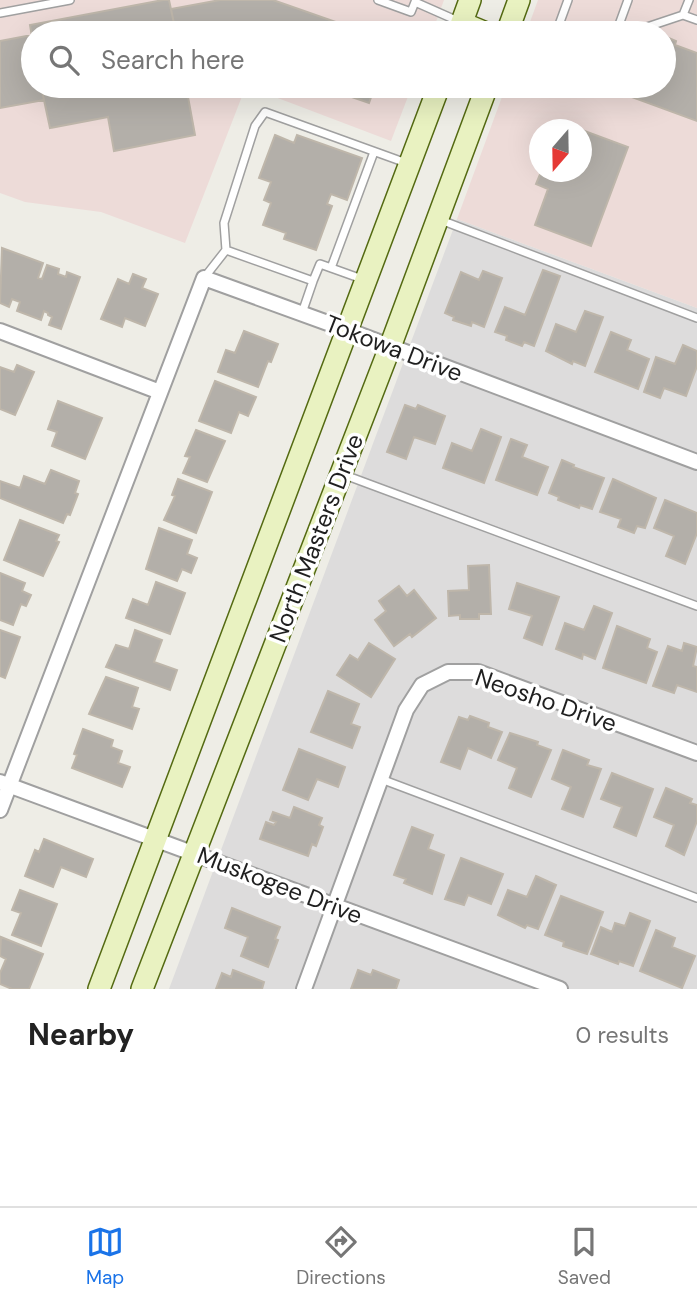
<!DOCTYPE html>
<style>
:root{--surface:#fff;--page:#f2f2f2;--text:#222;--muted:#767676;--line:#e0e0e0;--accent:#1a73e8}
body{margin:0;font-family:"DM Sans",sans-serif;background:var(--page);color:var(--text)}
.compass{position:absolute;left:529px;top:119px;width:63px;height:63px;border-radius:50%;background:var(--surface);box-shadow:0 7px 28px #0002;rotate:200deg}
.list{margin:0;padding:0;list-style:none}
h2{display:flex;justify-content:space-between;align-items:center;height:91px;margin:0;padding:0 28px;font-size:30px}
h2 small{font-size:23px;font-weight:400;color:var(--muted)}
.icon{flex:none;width:38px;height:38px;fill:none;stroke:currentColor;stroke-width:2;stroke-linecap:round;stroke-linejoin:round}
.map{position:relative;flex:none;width:697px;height:989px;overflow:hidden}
.search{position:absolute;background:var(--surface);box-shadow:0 7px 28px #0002;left:21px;right:21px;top:21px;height:77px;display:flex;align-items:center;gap:18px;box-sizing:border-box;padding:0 24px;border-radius:38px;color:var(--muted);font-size:26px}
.sheet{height:217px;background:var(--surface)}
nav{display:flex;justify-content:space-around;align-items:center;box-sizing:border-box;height:98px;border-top:2px solid var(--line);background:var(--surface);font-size:19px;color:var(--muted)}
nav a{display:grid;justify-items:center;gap:4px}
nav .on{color:var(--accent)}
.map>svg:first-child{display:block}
.residential{fill:#dddcdc}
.commercial{fill:#eddbd8;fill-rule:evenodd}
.building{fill:#b3afa9;stroke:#beb6aa;stroke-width:2}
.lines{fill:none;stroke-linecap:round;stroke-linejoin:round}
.service-casing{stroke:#a0a0a0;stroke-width:10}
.minor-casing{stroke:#a0a0a0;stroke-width:18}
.secondary-casing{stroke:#546a12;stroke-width:24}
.service{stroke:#fff;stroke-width:7}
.minor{stroke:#fff;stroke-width:14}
.secondary{stroke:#e9f2c1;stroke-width:21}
.labels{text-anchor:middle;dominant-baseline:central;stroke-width:7;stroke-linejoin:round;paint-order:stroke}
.street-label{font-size:24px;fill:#1f1f1f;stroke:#fff}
</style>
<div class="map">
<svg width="697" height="989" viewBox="0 0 697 989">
<rect width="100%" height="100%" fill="#eeede6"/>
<path class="residential" d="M457 219 697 308V989H169Z"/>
<path class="commercial" d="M0 0H444L432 33H33V86H412L391 141 246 86 185 243 101 212 25 202 0 193Z
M538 0H697V308L457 219 506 86H664V33H526ZM540 130H582V172H540Z"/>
<path class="building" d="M163 0H169L176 33H33V43L30 25Z
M220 0H273L367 33H176L171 9Z
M32 35 33 86H41L44 100 0 108V41Z
M664 36 676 41 675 45 697 53V121L602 86H664Z
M41 86H186L195 135 114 151 108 117 50 128Z
M320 86H375L369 103Z
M571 126 628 147 591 246 535 225 548 189 536 184 541 172H582V130H570Z
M275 135 294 143 297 135 362 158 347 200 331 194 327 204 332 206 316 250 284 239 286 233 263 225 271 203 264 200 271 182 259 178Z
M2 248 43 263 38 278 42 279 47 265 59 269 58 274 66 277 67 272 80 277 61 329 49 325 52 317 48 315V313L44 311 41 320 17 311 20 302 12 299 9 307 0 303Z
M543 270 560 276 534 346 524 342 522 346 506 340 507 336 495 332 505 307 525 315Z
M483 271 502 278 484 327 472 322 471 326 453 320 454 317 445 313 461 272 479 280Z
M133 274 146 279 142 288 158 294 145 326 125 318 122 327 101 319 118 279 129 284Z
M585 311 603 317 585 366 573 361 572 364 546 351 556 324 576 332Z
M244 331 278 344 271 362 268 361 258 387 218 372 226 350 235 353Z
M611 332 631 340 627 350 649 359 638 389 595 372Z
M683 345 697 351V366L686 396 664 388 660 398 644 392 656 357 675 364Z
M17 365 34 372 15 415 0 409V367L14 372Z
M215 381 256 397 248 416 239 412 231 433 199 421Z
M58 401 102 418 85 459 52 446 57 432 48 429Z
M405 405 416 409 418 405 445 416 435 444 414 437 406 459 387 452Z
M481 429 501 437 484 483 443 468 452 443 472 451Z
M196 430 225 441 207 482 183 473 190 457 185 456Z
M511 439 527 445 522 457 548 467 537 495 496 480Z
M562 460 574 465 573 467 604 478 592 509 580 505 579 508 558 500 559 497 549 493Z
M51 470 79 481 75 493 78 494 70 515 67 514 63 523 0 498V481L20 488 24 476 45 484Z
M178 479 212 492 196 533 164 520 175 496 172 495Z
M613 479 656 498 645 528 637 526 634 533 618 527 621 519 600 512Z
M665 500 697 513V533L685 564 666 556 674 536 654 528Z
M20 520 59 535 56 541 59 542 43 576 4 560Z
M159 528 192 540 187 554 197 558 191 573 182 569 177 581 146 569Z
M489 565 491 614H479V619H460V615L449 616 448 591 469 590 468 566Z
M0 573 25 583 22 591 31 595 26 606 21 604 13 625 0 620Z
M156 582 185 593 170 634 126 618 133 599 148 605Z
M517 583 559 597 542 645 524 638 532 616 509 609Z
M399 586 407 596 414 590 436 618 412 637 410 634 394 646 375 620 386 611 379 601Z
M594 606 612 613 595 659 583 654 582 659 556 649 565 623 584 630Z
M617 626 650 639 647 648 657 652 646 683 603 668Z
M0 630 20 637 5 678 0 676Z
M135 630 162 640 154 662 177 670 170 690 106 667 116 645 129 649Z
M369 643 395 659 371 697 337 675 350 655 358 660Z
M684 643 697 647 693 666 697 667V692L677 685 674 693 653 686 668 646 682 651Z
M106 677 138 688 132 707 139 709 132 729 89 714Z
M328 691 359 704 351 724 360 727 352 748 311 732Z
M470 716 489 723 488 727 502 732 491 758 468 748 460 769 441 762 459 717 468 720Z
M83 729 113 740 111 747 122 751 118 763 130 767 122 787 72 768 77 755 74 754Z
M510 733 538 742 537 745 551 750 531 797 509 788 517 768 498 760Z
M299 749 345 767 338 787 317 779 308 800 283 790Z
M563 750 589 760 587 765 601 769 583 817 562 809 571 787 552 779Z
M612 773 653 789 636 836 614 827 622 807 601 799Z
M666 788 692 799 690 803 697 805V821L684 855 666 846 674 825 654 817Z
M294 807 322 818 319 825 323 827 316 846 312 844 308 856 260 839 266 822 274 825 276 822 270 820 273 812 290 818Z
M412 827 433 835 428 849 444 855 432 894 404 883 406 879 394 875Z
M44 839 93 859 86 877 61 867 53 887 25 876 35 850 39 852Z
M461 858 503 874 491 904 468 895 464 905 445 899Z
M536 876 556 885 538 929 527 925 525 928 498 915 508 890 527 897Z
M20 890 57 904 41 946 12 935 21 913 12 910Z
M561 896 603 912 587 954 563 946 564 942 545 935Z
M232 908 280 927 275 939 278 940 268 967 241 956 248 937 225 928Z
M630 913 650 921 633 966 619 961 618 964 591 954 601 927 612 932 615 923 625 926Z
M656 930 675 938 672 947 695 956 682 988 640 971Z
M1 937 43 954 29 989H12L0 984V973L6 959 0 956Z
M233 970 264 982 262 989H216L222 973 231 977Z
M358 970 371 975 373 970 399 980 396 989H351Z"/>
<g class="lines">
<defs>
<path id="service" d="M378 0 411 12 415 2 458 21
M0 13 70 0
M683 15 689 0
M556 33 568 0
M616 33 628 0
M629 33 683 15 697 20
M438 219 697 318
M226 250 313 281 320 264 362 279
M331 268 374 152
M204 278 226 250 224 223 255 126 265 112 409 164
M302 313 313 281
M342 474 697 606
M381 779 697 898"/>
<path id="minor" d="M0 331 160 392
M0 782 560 989
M0 810 204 278 347 330 697 462
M304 989 406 710 422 685 448 672H478L697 753"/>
<path id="secondary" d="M462 23 486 33
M458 33 470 0
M507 33 519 0
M99 989 439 86
M142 989 390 347 487 86"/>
</defs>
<use href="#service" class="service-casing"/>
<use href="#minor" class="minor-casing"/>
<use href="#secondary" class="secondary-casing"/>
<use href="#service" class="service"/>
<use href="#minor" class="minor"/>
<use href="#secondary" class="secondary"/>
</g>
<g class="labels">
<g class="street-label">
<text transform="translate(394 348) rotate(21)">Tokowa Drive</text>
<text transform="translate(316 538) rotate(-69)">North Masters Drive</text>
<text transform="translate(546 700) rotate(19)">Neosho Drive</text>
<text transform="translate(280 885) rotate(21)">Muskogee Drive</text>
</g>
</g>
</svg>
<svg class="compass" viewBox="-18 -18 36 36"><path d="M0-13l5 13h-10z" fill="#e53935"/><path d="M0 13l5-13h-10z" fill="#767676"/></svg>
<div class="search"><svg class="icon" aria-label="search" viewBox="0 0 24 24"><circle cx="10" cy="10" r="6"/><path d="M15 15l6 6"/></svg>Search here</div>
</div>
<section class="sheet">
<h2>Nearby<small>0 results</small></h2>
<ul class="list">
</ul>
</section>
<nav>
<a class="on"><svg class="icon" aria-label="map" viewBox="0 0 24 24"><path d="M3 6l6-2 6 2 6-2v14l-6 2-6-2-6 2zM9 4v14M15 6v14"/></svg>Map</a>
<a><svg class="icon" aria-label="directions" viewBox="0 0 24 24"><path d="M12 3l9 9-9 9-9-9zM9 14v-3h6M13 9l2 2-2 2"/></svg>Directions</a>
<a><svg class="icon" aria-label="saved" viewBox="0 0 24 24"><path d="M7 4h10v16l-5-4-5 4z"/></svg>Saved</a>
</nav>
